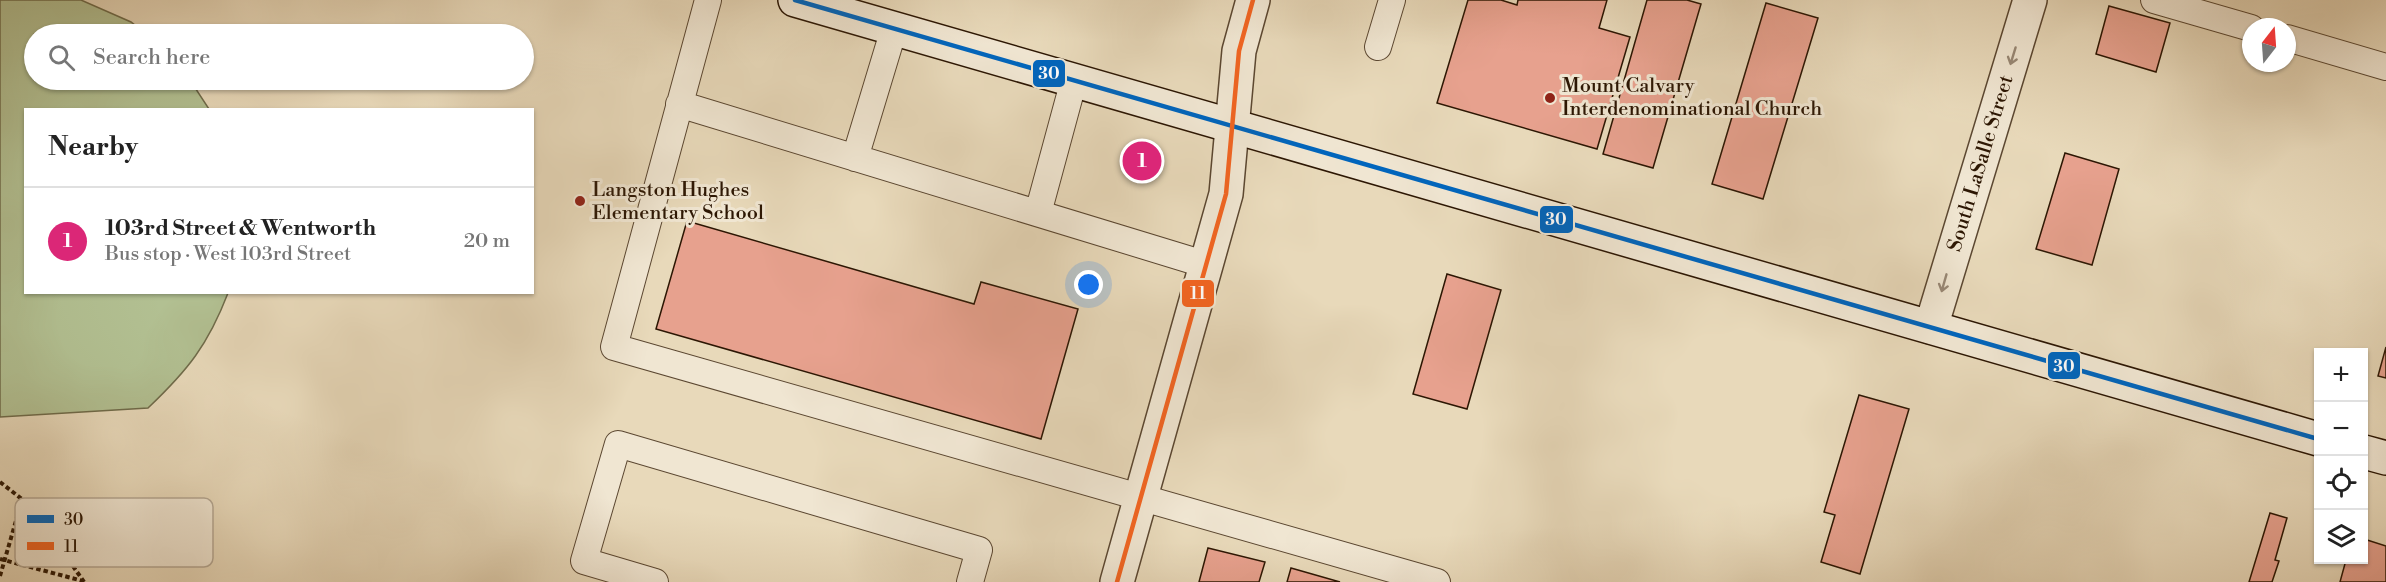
<!DOCTYPE html>
<meta charset="utf-8">
<style>
:root{--surface:#fff;--page:#f6f6f6;--text:#222;--muted:#767676;--line:#e0e0e0;--accent:#db2777}
body{margin:0;font-family:"Libre Bodoni",serif;background:var(--page);color:var(--text)}
.controls{position:absolute;right:18px;bottom:18px;display:grid;overflow:hidden;border-radius:0px;box-shadow:0 2px 4px #0004}
.controls button{width:54px;height:54px;display:grid;place-items:center;padding:0;border:0;border-bottom:2px solid var(--line);background:var(--surface);color:var(--text);font:30px sans-serif}
.compass{position:absolute;left:2242px;top:18px;width:54px;height:54px;border-radius:50%;background:var(--surface);box-shadow:0 2px 4px #0004;rotate:17deg}
.you{position:absolute;left:1089px;top:285px;width:21px;height:21px;margin:-15px;border:4px solid #fff;border-radius:50%;background:#1a73e8;box-shadow:0 0 0 9px #1a73e833}
.badge{display:grid;place-items:center;width:39px;height:39px;border-radius:50%;background:var(--accent);color:#fff;font-size:20px;font-weight:700}
.pin{position:absolute;translate:-50% -50%;border:3px solid #fff;box-shadow:0 2px 6px #0006}
.list{margin:0;padding:0;list-style:none}
h2{display:flex;justify-content:space-between;align-items:center;height:78px;margin:0;padding:0 24px;font-size:26px}
h2 small{font-size:20px;font-weight:400;color:var(--muted)}
.list li{display:grid;grid-template-columns:39px 1fr auto;gap:18px;align-items:center;box-sizing:border-box;height:108px;padding:0 24px;border-top:2px solid var(--line)}
.list b{display:block;font-size:22px;white-space:nowrap}
.list p{margin:0;font-size:20px;white-space:nowrap;color:var(--muted)}
.list em{font-size:20px;font-style:normal;color:var(--muted)}
.icon{flex:none;width:33px;height:33px;fill:none;stroke:currentColor;stroke-width:2;stroke-linecap:round;stroke-linejoin:round}
.map{position:relative;flex:none;width:2386px;height:582px;overflow:hidden}
.search{position:absolute;background:var(--surface);box-shadow:0 2px 4px #0004;left:24px;top:24px;width:510px;height:66px;display:flex;align-items:center;gap:15px;box-sizing:border-box;padding:0 21px;border-radius:33px;color:var(--muted);font-size:22px}
.panel{position:absolute;background:var(--surface);box-shadow:0 2px 4px #0004;left:24px;top:108px;width:510px;height:186px;border-radius:0px}
.map>svg:first-child{display:block}
.green{fill:#b2c092;stroke:#6f6b4a;stroke-width:1.5}
.building{fill:#e7a18e;stroke:#2c1603;stroke-width:1.5}
.lines{fill:none;stroke-linecap:round;stroke-linejoin:round}
.service-casing{stroke:#5b4731;stroke-width:28}
.minor-casing{stroke:#5b4731;stroke-width:36}
.tertiary-casing{stroke:#5b4731;stroke-width:36}
.secondary-casing{stroke:#2c1603;stroke-width:36}
.path{stroke:#2c1603;stroke-width:4;stroke-dasharray:4.5 3;stroke-linecap:butt}
.service{stroke:#f0e6d2;stroke-width:26}
.minor{stroke:#f0e6d2;stroke-width:33}
.tertiary{stroke:#f0e6d2;stroke-width:33}
.secondary{stroke:#f0e6d2;stroke-width:33}
.bus-1-casing{stroke:#f0e6d2;stroke-width:9}
.bus-2-casing{stroke:#f0e6d2;stroke-width:9}
.bus-1{stroke:#0065bd;stroke-width:4.5}
.bus-2{stroke:#f26522;stroke-width:4.5}
.oneway{stroke:#988875}
.poi-dot{fill:#8f2418;stroke:#f0e6d2;stroke-width:2}
.labels{text-anchor:middle;dominant-baseline:central;stroke-width:6;stroke-linejoin:round;paint-order:stroke}
.poi-label{font-size:20px;fill:#2c1603;stroke:#f0e6d2;text-anchor:start}
.street-label{font-size:20px;fill:#2c1603;stroke:#f0e6d2}
.key{fill:#f0e6d2;stroke:#b5a894;stroke-width:1.5}
.key-label{font-size:16px;fill:#2c1603}
.line-badge{stroke:#f0e6d2;stroke-width:2}
.badge-label{font-size:16px;text-anchor:middle;font-weight:bold;fill:#fff}
</style>
<div class="map">
<svg width="2386" height="582" viewBox="0 0 2386 582">
<rect width="100%" height="100%" fill="#e8d9ba"/>
<filter id="stains"><feTurbulence type="fractalNoise" baseFrequency=".00333" numOctaves="4"/><feColorMatrix values="0 0 0 0 .2 0 0 0 0 .09 0 0 0 0 .02 0 0 0 .5 -.17"/></filter>
<radialGradient id="worn" r=".72"><stop offset=".6" stop-color="#630" stop-opacity="0"/><stop offset="1" stop-color="#630" stop-opacity=".3"/></radialGradient>
<path class="green" d="M0 0H81L131 22 146 34H34V80H190L209 109 26 110V292L228 293C208 345 188 370 148 408L0 417Z"/>
<path class="building" d="M1468 0H1501L1517 5 1518 0H1607L1599 28 1630 37 1597 149 1437 103Z
M1647 0H1687L1701 4 1653 168 1603 154Z
M1766 3 1818 18 1763 199 1712 184Z
M2109 6 2170 23 2156 72 2096 54Z
M2065 153 2119 169 2092 265 2036 249Z
M687 221 974 304 981 282 1078 309 1041 439 656 329Z
M1447 274 1501 290 1467 409 1413 394Z
M2386 347V378L2378 376Z
M1859 395 1909 409 1860 574 1821 562 1835 515 1824 512Z
M2270 513 2287 518 2275 560 2279 561 2272 582H2249Z
M2364 539 2386 546V582H2340L2346 560H2364Z
M1208 548 1265 562 1259 582H1199Z
M1291 568 1340 582H1287Z"/>
<g class="lines">
<defs>
<path id="service" d="M708 0 614 347 1437 582
M2154 0 2251 28
M2287 38 2386 67
M1378 47 1392 0
M679 104 1207 265
M855 158 894 29
M1038 213 1074 80
M655 582 584 561 618 444 979 550 970 582"/>
<g id="minor">
<path id="s1" d="M1931 327 2030 0"/>
</g>
<path id="tertiary" d="M1117 582 1226 194 1239 51 1253 0"/>
<path id="secondary" d="M795 0 2318 439
M2364 452 2386 458"/>
</defs>
<use href="#service" class="service-casing"/>
<use href="#minor" class="minor-casing"/>
<use href="#tertiary" class="tertiary-casing"/>
<use href="#secondary" class="secondary-casing"/>
<path class="path" d="M0 482 32 507 84 582
M0 559 83 581
M0 576 22 500"/>
<use href="#service" class="service"/>
<use href="#minor" class="minor"/>
<use href="#tertiary" class="tertiary"/>
<use href="#secondary" class="secondary"/>
<defs>
<path id="bus-1" d="M795 0 2318 439"/>
<path id="bus-2" d="M1117 582 1226 194 1239 51 1253 0"/>
</defs>
<use href="#bus-1" class="bus-1-casing"/>
<use href="#bus-2" class="bus-2-casing"/>
<use href="#bus-1" class="bus-1"/>
<use href="#bus-2" class="bus-2"/>
</g>
<defs><path id="oneway-shaft" d="M-6 0H5M1.5-3L5.5 0L1.5 3" fill="none" stroke-width="1.6" stroke-linecap="round" stroke-linejoin="round" transform="scale(1.5)"/></defs>
<g class="oneway">
<use href="#oneway-shaft" transform="translate(2013 56) rotate(107)"/>
<use href="#oneway-shaft" transform="translate(1944 283) rotate(106)"/>
</g>
<g class="poi-dot">
<circle cx="1550" cy="98" r="6"/>
<circle cx="580" cy="201" r="6"/>
</g>
<g class="labels">
<g class="poi-label">
<text x="1562" y="86">Mount Calvary<tspan x="1562" dy="23">Interdenominational Church</tspan></text>
<text x="592" y="190">Langston Hughes<tspan x="592" dy="23">Elementary School</tspan></text>
</g>
<g class="street-label">
<text stroke="none"><textPath href="#s1" startOffset="171">South LaSalle Street</textPath></text>
</g>
</g>
<rect x="15" y="498" width="198" height="69" rx="9" class="key"/>
<rect x="27" y="515" width="27" height="8" fill="#0065bd"/>
<rect x="27" y="542" width="27" height="8" fill="#f26522"/>
<g class="key-label">
<text x="64" y="525">30</text>
<text x="64" y="552">11</text>
</g>
<g class="line-badge">
<rect x="1032" y="59" width="34" height="29" rx="6" fill="#0065bd"/>
<rect x="1539" y="205" width="35" height="29" rx="6" fill="#0065bd"/>
<rect x="1181" y="279" width="34" height="29" rx="6" fill="#f26522"/>
<rect x="2047" y="351" width="34" height="29" rx="6" fill="#0065bd"/>
</g>
<g class="badge-label">
<text x="1049" y="79">30</text>
<text x="1556" y="225">30</text>
<text x="1198" y="299">11</text>
<text x="2064" y="372">30</text>
</g>
<rect width="100%" height="100%" filter="url(#stains)"/>
<rect width="100%" height="100%" fill="url(#worn)"/>
</svg>
<div class="controls">
<button>+</button>
<button>−</button>
<button><svg class="icon" aria-label="locate" viewBox="0 0 24 24"><circle cx="12" cy="12" r="6"/><path d="M12 2v4M12 18v4M2 12h4M18 12h4"/></svg></button>
<button><svg class="icon" aria-label="layers" viewBox="0 0 24 24"><path d="M12 4l9 5-9 5-9-5zM3 14l9 5 9-5"/></svg></button>
</div>
<svg class="compass" viewBox="-18 -18 36 36"><path d="M0-13l5 13h-10z" fill="#e53935"/><path d="M0 13l5-13h-10z" fill="#767676"/></svg>
<div class="you"></div>
<div class="pin badge" style="left:1142px;top:161px">1</div>
<div class="search"><svg class="icon" aria-label="search" viewBox="0 0 24 24"><circle cx="10" cy="10" r="6"/><path d="M15 15l6 6"/></svg>Search here</div>
<section class="panel">
<h2>Nearby<small></small></h2>
<ul class="list">
<li><span class="badge">1</span><div><b>103rd Street &amp; Wentworth</b><p>Bus stop · West 103rd Street</p></div><em>20 m</em></li>
</ul>
</section>
</div>
